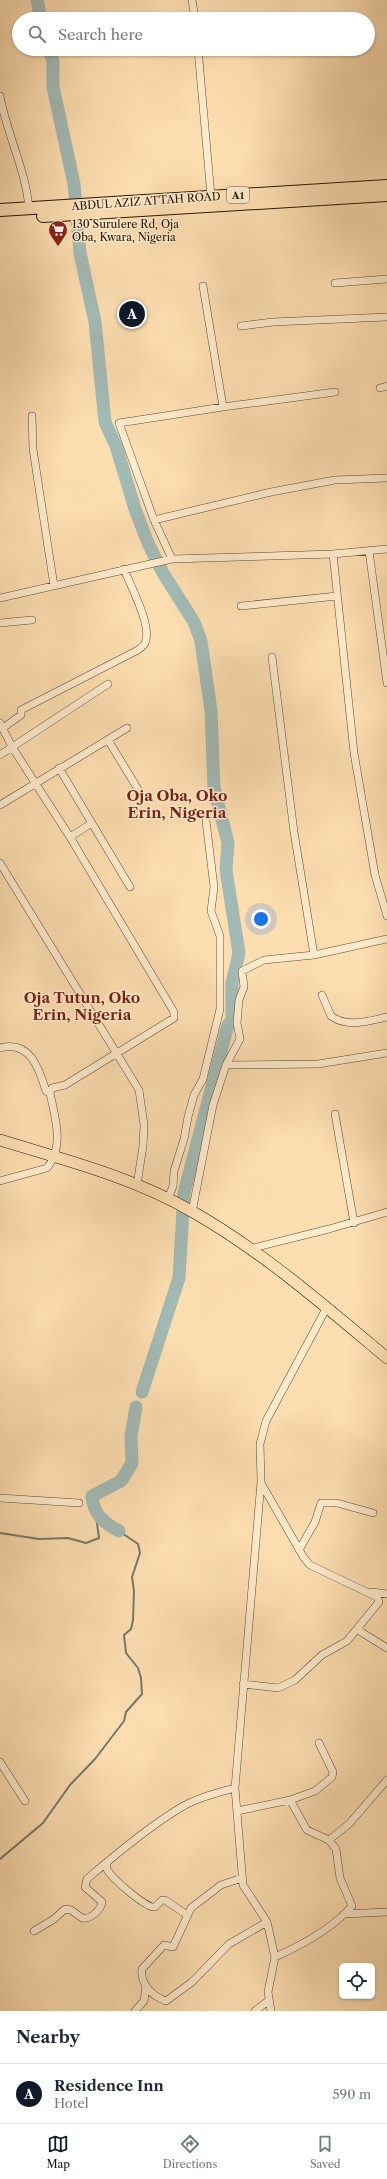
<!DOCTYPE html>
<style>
:root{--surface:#fff;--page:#f6f6f7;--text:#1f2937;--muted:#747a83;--line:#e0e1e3;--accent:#111827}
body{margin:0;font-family:"Libre Caslon Text",serif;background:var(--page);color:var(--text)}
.controls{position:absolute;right:12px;bottom:12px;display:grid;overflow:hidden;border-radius:6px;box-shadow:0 1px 3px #0004}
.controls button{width:36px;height:36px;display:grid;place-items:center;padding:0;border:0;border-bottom:1px solid var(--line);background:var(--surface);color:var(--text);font:20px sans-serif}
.you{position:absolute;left:261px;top:919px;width:14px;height:14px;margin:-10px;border:3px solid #fff;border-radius:50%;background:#1a73e8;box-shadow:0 0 0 6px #1a73e833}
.badge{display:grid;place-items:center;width:26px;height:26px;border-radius:50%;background:var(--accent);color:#fff;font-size:13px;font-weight:700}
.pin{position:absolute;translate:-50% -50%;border:2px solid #fff;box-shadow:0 1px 4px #0006}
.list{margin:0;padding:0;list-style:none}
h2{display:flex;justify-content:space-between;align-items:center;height:52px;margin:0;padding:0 16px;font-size:17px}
h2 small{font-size:13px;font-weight:400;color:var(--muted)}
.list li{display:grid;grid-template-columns:26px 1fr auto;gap:12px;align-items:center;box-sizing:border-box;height:60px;padding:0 16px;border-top:1px solid var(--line)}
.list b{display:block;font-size:15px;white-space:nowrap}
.list p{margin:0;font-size:13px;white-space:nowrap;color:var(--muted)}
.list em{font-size:13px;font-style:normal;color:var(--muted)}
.icon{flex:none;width:22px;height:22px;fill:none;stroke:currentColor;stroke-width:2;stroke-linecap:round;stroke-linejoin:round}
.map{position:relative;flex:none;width:387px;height:2011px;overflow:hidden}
.search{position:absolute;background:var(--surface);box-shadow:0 1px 3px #0004;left:12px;right:12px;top:12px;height:44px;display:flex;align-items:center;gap:10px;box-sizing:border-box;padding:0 14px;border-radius:22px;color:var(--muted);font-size:15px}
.sheet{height:112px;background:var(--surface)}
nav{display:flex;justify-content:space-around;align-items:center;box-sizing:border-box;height:56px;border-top:1px solid var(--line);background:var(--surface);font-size:11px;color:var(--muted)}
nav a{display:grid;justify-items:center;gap:2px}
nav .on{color:var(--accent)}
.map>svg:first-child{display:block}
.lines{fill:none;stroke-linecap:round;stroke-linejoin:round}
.stream{stroke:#72796d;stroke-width:2}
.river{stroke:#a2bab5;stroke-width:13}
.minor-casing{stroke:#5e4a2d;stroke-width:8}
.primary-casing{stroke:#291801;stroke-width:12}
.trunk-casing{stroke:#291801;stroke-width:14}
.minor{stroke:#feeacc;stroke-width:7}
.primary{stroke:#fddeb1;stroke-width:11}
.trunk{stroke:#fddeb1;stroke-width:12}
.labels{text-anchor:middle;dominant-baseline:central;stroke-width:3;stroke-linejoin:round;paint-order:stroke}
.shield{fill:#feeacc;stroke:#69573e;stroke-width:1}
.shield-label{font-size:10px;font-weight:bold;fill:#291801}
.street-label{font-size:11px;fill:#291801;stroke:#feeacc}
.poi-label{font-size:11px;fill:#291801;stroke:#feeacc;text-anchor:start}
.district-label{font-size:15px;font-weight:bold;fill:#7a1f14;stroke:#feeacc}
</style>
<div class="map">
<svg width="387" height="2011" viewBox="0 0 387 2011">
<rect width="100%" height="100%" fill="#fddeb1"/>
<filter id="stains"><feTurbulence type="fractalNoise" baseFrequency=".005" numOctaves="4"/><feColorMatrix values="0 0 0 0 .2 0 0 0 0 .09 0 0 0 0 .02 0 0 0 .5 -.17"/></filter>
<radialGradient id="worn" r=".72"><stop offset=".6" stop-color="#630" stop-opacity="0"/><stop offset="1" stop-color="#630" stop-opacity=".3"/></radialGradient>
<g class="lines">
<path class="stream" d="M0 1533 39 1539 68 1538 86 1543 99 1538 95 1509
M0 1859 43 1823 70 1785 95 1759 124 1721 126 1712 142 1694 141 1678 138 1668 126 1653 124 1635 131 1629 133 1620 134 1591 132 1577 140 1553 138 1544 119 1531"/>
<path class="river" d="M37 0 41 19
M49 49 53 62V87L74 184 80 253 95 322 105 422 116 446 135 509 148 543 163 573 194 622 201 641 211 711 214 787 228 843 226 870 239 953 232 983V1021L228 1025 184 1193 179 1278 142 1392
M119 1531C104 1523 93 1514 92 1496L121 1481 132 1463 131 1436 136 1407"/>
<defs>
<path id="minor" d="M192 0 195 19
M198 49 211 196
M114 51 120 49
M0 96C7 135 26 170 29 209
M335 283 387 279
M203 286 223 407
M241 326 273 322 387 317
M380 388 387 386
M32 416 33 449 54 586
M154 520 271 492 335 480 387 478
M369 551 387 683
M333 554 354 753 375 875 387 916
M172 559 154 520 119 423 223 407 335 392
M0 598 172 559 333 554 387 549
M241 606 337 596
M0 623 32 620
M272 657 294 832 314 955
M0 723 12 747 70 837 174 1012V1018L65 1085 52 1088 50 1093C55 1118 65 1146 47 1168L0 1181
M3 728 21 715V710L138 650C140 648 144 646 145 643 153 627 130 585 124 569
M108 740 139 791
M0 755 108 684
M59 768 130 887
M0 805 127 728
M70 837 92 823
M0 863 139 1090 144 1125 143 1146 137 1185
M322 995 331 1016C347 1028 369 1021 387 1017
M0 1048C30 1040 39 1068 46 1091L50 1093
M226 1065 318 1064 387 1053
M335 1114 354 1223
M168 1199 173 1186 174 1171 184 1139 188 1117 194 1095 203 1079 220 1009V936L211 911 214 887 206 821
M192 1212 213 1105 226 1065 240 1039 237 1023 239 1000 244 987 242 971 264 960 314 955 387 939
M249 1249 329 1229 387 1212
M0 1498 79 1503
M299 1550 315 1522 321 1503H337L373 1513
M372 1592 387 1594
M358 1630 387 1648
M243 1684 278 1688 295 1680 322 1655 347 1641 379 1602 377 1597 310 1565 304 1558 261 1483
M0 1762 25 1801
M290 1800 315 1791 332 1777 333 1772 319 1743
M237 1811 290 1800 307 1830 329 1840 336 1849 340 1878 352 1906C333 1928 302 1945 275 1957
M329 1840 349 1824 387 1780
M107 1862C106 1866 106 1868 108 1871 114 1880 147 1909 155 1907L162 1900H165L187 1915
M242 1878 221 1885 191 1908 173 1947 164 1945 142 1969C140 1984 152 1996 166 2001L192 1982 229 1944 267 1922
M345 1914 387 1912
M34 1931 54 1919 65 1909 71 1910 82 1918C90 1920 101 1910 102 1902L85 1887 87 1879C116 1854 147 1828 180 1808 196 1798 217 1793 235 1788
M135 2011 144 2001 146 1986
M255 2011 268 2001
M271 2011 268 1992 275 1957 267 1922 243 1885 235 1788 261 1482 260 1444 266 1421 327 1307"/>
<path id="primary" d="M0 1140C65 1160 133 1177 193 1212 263 1252 325 1306 387 1358"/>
<path id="trunk" d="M0 210 387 186
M43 216 387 195"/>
</defs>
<use href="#minor" class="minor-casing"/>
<use href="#primary" class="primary-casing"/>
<use href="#trunk" class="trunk-casing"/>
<use href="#minor" class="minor"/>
<use href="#primary" class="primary"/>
<use href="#trunk" class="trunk"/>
</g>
<defs>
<symbol id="supermarket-pin" viewBox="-11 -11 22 30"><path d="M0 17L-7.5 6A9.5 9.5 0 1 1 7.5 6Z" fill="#8f2418" stroke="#feeacc"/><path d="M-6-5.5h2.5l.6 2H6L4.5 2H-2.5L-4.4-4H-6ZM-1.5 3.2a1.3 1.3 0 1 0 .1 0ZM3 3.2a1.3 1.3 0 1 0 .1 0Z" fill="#fff"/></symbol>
</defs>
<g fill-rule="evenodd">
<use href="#supermarket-pin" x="47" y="219" width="22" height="30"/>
</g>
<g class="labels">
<rect class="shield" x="227" y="187" width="22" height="16" rx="3"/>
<g class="shield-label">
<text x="238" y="195">A1</text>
</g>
<g class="street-label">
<text transform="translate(146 201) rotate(-4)">ABDUL AZIZ ATTAH ROAD</text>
</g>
<g class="poi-label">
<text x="72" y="224">130 Surulere Rd, Oja<tspan x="72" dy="13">Oba, Kwara, Nigeria</tspan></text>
</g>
<g class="district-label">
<text x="177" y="795">Oja Oba, Oko<tspan x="177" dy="17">Erin, Nigeria</tspan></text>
<text x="82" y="997">Oja Tutun, Oko<tspan x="82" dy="17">Erin, Nigeria</tspan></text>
</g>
</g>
<rect width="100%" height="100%" filter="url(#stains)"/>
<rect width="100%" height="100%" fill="url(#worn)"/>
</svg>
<div class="controls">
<button><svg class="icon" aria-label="locate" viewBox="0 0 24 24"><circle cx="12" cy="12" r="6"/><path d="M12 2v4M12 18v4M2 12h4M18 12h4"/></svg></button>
</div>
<div class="you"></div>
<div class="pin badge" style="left:132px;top:314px">A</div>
<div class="search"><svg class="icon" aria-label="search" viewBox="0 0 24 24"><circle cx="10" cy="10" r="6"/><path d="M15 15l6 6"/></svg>Search here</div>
</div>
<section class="sheet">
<h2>Nearby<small></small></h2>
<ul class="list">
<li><span class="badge">A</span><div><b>Residence Inn</b><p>Hotel</p></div><em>590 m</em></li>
</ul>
</section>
<nav>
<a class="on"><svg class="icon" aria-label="map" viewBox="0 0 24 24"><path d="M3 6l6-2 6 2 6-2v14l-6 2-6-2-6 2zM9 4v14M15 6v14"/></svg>Map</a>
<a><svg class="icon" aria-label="directions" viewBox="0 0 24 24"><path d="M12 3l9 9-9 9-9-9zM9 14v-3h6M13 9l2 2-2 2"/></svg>Directions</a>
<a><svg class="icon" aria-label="saved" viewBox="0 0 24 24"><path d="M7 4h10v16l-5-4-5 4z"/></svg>Saved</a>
</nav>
